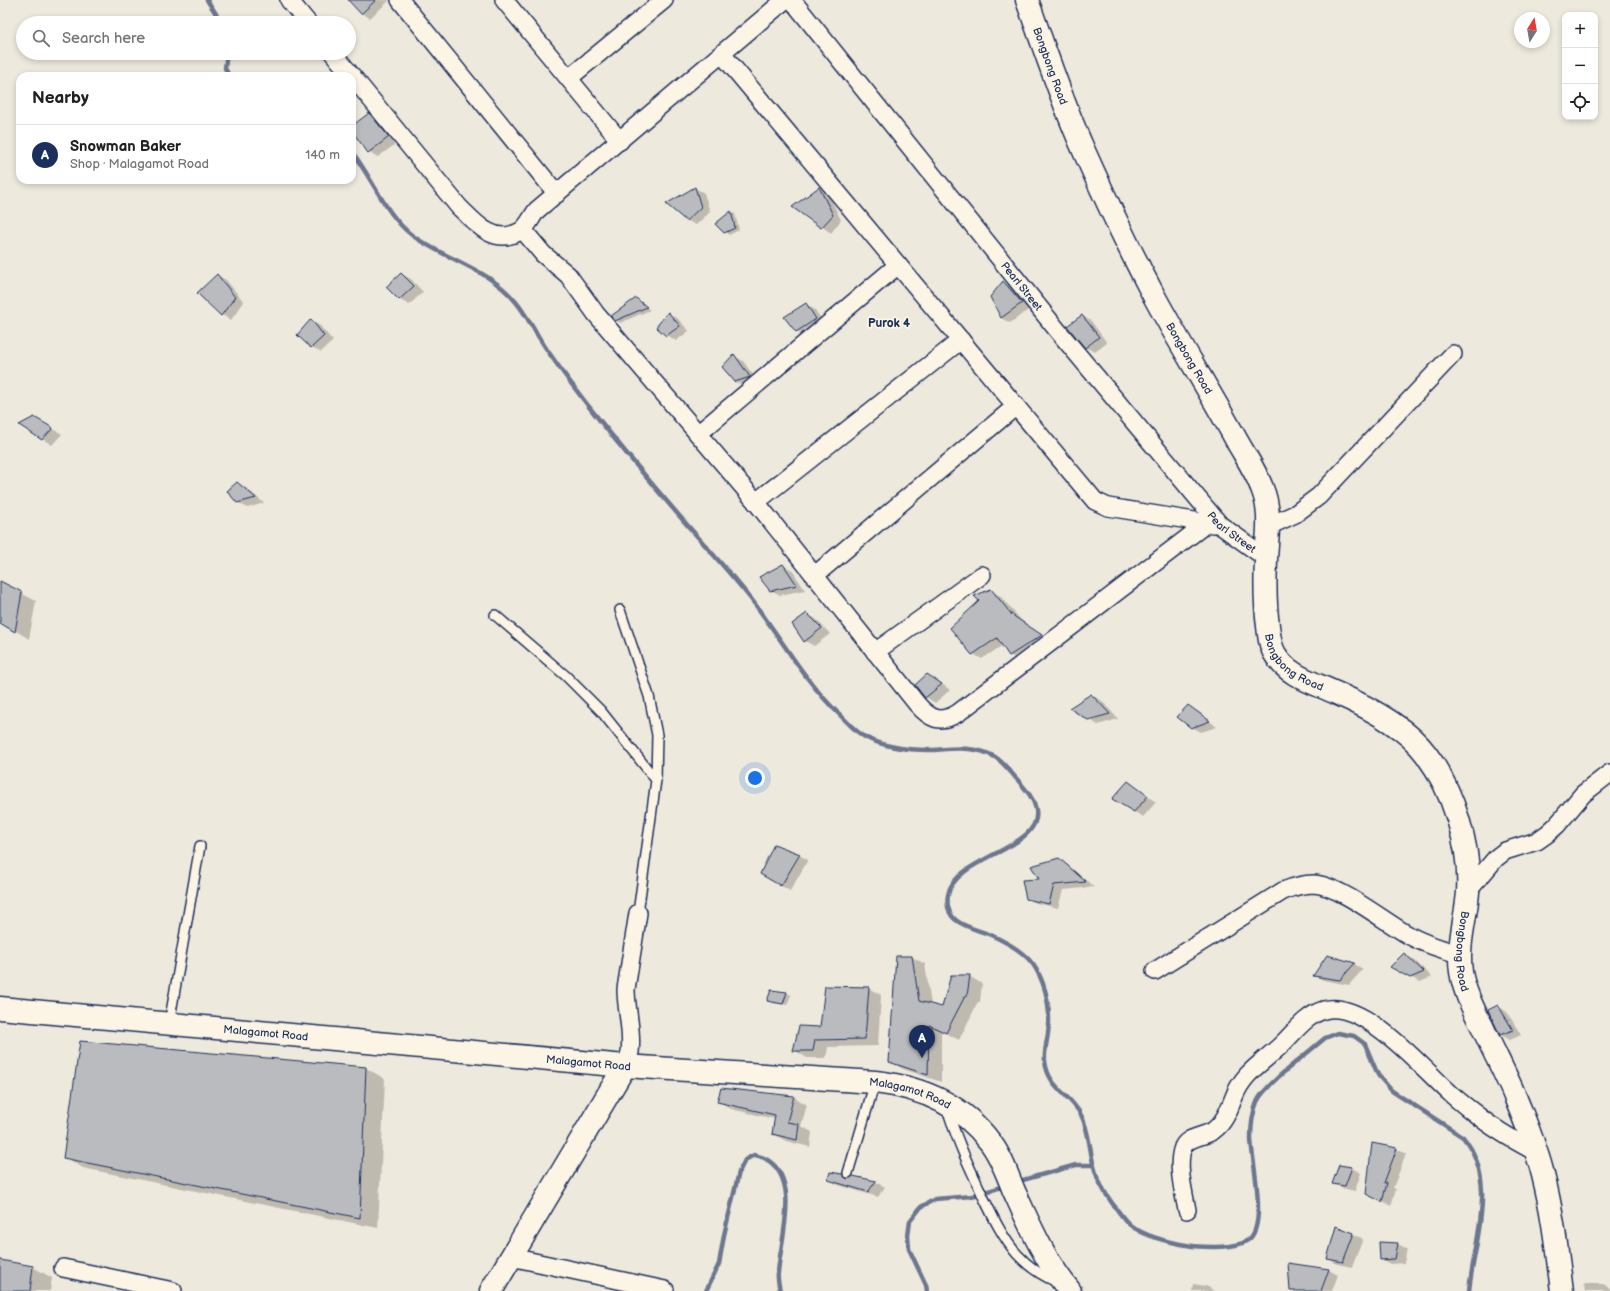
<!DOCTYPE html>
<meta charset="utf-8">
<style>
:root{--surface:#fff;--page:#f2f2f2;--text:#202124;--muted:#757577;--line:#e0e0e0;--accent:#1b2f5e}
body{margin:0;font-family:"Balsamiq Sans",sans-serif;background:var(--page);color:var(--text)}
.controls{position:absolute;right:12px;top:12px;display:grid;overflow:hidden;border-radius:8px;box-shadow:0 2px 6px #0003}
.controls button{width:36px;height:36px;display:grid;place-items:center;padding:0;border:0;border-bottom:1px solid var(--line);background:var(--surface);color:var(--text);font:20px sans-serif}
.compass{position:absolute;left:1514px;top:12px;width:36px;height:36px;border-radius:50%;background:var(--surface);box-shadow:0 2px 6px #0003;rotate:11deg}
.you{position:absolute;left:755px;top:778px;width:14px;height:14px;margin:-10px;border:3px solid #fff;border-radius:50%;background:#1a73e8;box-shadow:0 0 0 6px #1a73e833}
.badge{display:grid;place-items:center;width:26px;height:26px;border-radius:50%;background:var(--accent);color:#fff;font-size:13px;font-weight:700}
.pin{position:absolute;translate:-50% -33px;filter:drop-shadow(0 1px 2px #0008)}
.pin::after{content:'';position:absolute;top:21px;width:14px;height:12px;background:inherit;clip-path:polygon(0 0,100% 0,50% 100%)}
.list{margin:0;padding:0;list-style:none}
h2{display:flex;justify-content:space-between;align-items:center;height:52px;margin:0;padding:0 16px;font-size:17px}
h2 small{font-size:13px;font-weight:400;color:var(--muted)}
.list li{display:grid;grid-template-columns:26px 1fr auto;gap:12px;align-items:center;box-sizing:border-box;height:60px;padding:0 16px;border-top:1px solid var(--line)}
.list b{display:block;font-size:15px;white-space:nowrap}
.list p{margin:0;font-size:13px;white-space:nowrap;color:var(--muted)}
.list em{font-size:13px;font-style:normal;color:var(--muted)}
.icon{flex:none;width:22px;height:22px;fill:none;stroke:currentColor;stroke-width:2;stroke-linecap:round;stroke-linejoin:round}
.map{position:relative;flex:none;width:1610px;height:1291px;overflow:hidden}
.search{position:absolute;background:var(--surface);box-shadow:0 2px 6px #0003;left:16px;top:16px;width:340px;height:44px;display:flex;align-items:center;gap:10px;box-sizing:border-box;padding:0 14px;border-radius:22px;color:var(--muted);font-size:15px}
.panel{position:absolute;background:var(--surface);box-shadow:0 2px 6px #0003;left:16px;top:72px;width:340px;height:112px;border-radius:12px}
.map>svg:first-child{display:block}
.shadow{fill:#0003}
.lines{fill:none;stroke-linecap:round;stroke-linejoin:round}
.stream{stroke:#6c778f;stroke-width:4.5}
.building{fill:#babbbe;stroke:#1b2f5e}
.service-casing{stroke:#1b2f5e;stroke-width:12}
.minor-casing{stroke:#1b2f5e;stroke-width:20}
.tertiary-casing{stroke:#1b2f5e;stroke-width:25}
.service{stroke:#fcf5e5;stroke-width:9}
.minor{stroke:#fcf5e5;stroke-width:17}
.tertiary{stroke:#fcf5e5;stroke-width:22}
.labels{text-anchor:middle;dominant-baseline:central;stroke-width:3.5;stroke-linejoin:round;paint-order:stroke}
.street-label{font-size:11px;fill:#1b2f5e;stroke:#fcf5e5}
.neighbourhood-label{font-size:12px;font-weight:bold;fill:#1b2f5e;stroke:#fcf5e5}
</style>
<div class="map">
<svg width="1610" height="1291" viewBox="0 0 1610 1291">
<rect width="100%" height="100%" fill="#eee9dd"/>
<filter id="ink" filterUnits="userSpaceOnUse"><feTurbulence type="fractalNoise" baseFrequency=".025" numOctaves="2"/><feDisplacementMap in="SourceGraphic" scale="8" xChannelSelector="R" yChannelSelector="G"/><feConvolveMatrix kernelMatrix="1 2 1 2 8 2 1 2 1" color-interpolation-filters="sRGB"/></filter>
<g filter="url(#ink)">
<path class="shadow" d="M349 0H390L370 18 361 13Z
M369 114 378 119 397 143 378 157 369 152 352 129V127Z
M695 188 704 193 710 212 696 225 686 220 668 204Z
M819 188 828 193 841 220 831 233 794 207Z
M732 212 735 214 739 230 729 235 716 224Z
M402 274 411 279 423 292 409 305 400 300 388 287Z
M217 275 226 280 244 302 231 320 222 315Z
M1003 282 1012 287 1031 308 1010 323 1001 318 991 297Z
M636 299 650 310 620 323 616 320Z
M806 304 815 310 825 325 806 336 796 331Z
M668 313 677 318 689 331 676 341 667 335Z
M1082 316 1091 321 1107 343 1095 352 1085 347Z
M311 320 320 326 333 341 321 352 312 347Z
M734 356 743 361 758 382 745 387 736 382Z
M34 418 62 434 52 445 21 425Z
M237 483 246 488 264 503 247 508 238 502Z
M783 565 792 570 805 590 780 595 771 590Z
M0 582 36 601 29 639 0 621Z
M991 590 1000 596 1022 621 1050 641 1019 661 1010 655 1003 645 982 659 973 654Z
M807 614 816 619 830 634 814 646 805 641Z
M937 680 950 690 935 703 926 697 916 685Z
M1091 695 1101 700 1118 719 1098 725 1089 719Z
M1188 707 1198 712 1217 727 1201 732 1192 727Z
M1128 783 1156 802 1143 817 1113 799Z
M799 855 808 860 790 891 761 874Z
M1059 859 1068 865 1094 887 1063 890 1058 908 1036 903 1027 898 1040 880Z
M1405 954 1414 960 1432 977 1420 982 1400 972Z
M897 957H912L925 964 931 1005 943 1008 969 976 982 984 980 1002H978L959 1040 941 1031V1082L903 1069 890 1062Z
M1354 964 1363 969 1349 985 1323 980 1314 975Z
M868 988 881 995 878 1046 828 1047 826 1058H807L794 1050Z
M772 991 787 993 791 995 787 1005 772 1003 768 1001Z
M1498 1006 1507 1012 1521 1035 1510 1040 1501 1035Z
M81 1042 366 1068 385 1079 378 1228 83 1168 65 1157Z
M722 1089 794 1097 807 1105 801 1126 812 1132 810 1147 786 1141 773 1134 775 1119 731 1109 718 1101Z
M1372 1144 1397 1149 1406 1154 1393 1188 1396 1189 1391 1206 1375 1197Z
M1340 1166 1352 1168 1361 1173 1355 1191 1342 1188 1333 1183Z
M842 1175 849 1179 853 1177 876 1182 885 1187 878 1197 838 1185 829 1179Z
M1336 1227 1354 1234 1363 1239 1352 1267 1337 1264 1328 1258Z
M1380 1243 1398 1244 1407 1249 1404 1263 1390 1264 1381 1259Z
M0 1261 33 1267 52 1278 50 1291H0Z
M1289 1264 1329 1270 1338 1275 1332 1291H1298Z
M1193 1284 1206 1286 1215 1291H1192Z
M1584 1284H1603L1610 1288V1291H1585Z"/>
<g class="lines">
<path class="stream" d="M207 0 222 23
M227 53 225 68 229 76
M352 152C373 179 386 216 413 236 447 260 489 269 516 302 526 314 533 329 542 342 555 363 571 383 586 403 619 445 654 487 689 527 710 551 731 574 751 599 780 636 803 679 837 712 846 720 854 731 865 737 884 747 909 750 930 750 952 749 975 745 995 757 1003 762 1009 770 1015 777 1021 784 1028 791 1032 799 1059 848 954 854 948 895 943 925 972 927 991 935 1008 943 1027 953 1036 969 1047 987 1051 1012 1048 1033 1047 1042 1044 1051 1045 1061 1048 1088 1070 1094 1081 1115 1090 1131 1089 1152 1095 1170 1098 1182 1105 1193 1112 1203 1118 1210 1123 1219 1130 1225 1147 1238 1172 1243 1192 1246 1207 1247 1236 1249 1248 1240 1268 1226 1252 1162 1251 1139 1251 1127 1252 1114 1257 1102 1264 1085 1309 1052 1325 1038L1338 1033 1354 1036 1365 1044 1378 1075 1392 1091 1463 1137C1499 1181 1474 1241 1469 1291
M1016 1182 1076 1165H1093
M706 1291 719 1264 724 1235 739 1172 745 1160 754 1155C758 1156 763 1157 766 1159 802 1180 780 1240 778 1273 777 1278 779 1285 780 1291
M927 1291 926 1285 909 1249 908 1236 910 1221 921 1207 935 1199 972 1196 1005 1186"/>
</g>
<path class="building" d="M348 0H376L361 14Z
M369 113 389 137 368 153 352 131V126Z
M695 187 701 207 686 221 666 204Z
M819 187 833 215 821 228 792 207Z
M731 211 735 228 724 233 715 224Z
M401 273 414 286 399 300 386 287Z
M217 274 235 297 221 316 197 293Z
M1003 281 1022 303 1001 318 990 297Z
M636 298 647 307 615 321 611 316Z
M806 303 816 319 796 332 784 317Z
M668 312 680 326 666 336 656 327Z
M1082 315 1099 337 1085 348 1067 326Z
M311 319 324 336 311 348 297 335Z
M734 354 750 377 735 382 722 367Z
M34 417 53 428 42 440 19 425Z
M237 482 256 498 237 503 227 491Z
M783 564 797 585 770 591 759 577Z
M0 581 22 592 15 632 0 623Z
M991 589 1012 615 1042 635 1009 656 997 638 972 655 950 628 979 601 974 596Z
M807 613 822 628 804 642 792 624Z
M927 674 942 684 925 698 915 685Z
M1091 694 1110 714 1088 720 1069 708Z
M1188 705 1210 721 1191 728 1177 717Z
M1128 781 1148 796 1134 812 1112 799Z
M774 844 800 854 781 886 760 874Z
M1059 858 1086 882 1054 885 1049 904 1026 899 1022 880 1039 879 1031 866Z
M1404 953 1424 972 1410 978 1390 967Z
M1327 955 1355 963 1340 980 1313 976Z
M896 956H912L919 1001 942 1007 951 975H970L967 996H965L946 1033 929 1025 928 1075 889 1062Z
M825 986 869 987 865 1039 815 1040 813 1051H793L799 1026 820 1027Z
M771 990 787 992 783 1004 767 1001Z
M1498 1005 1513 1030 1500 1035 1488 1010Z
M80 1041 366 1067 360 1218 63 1158Z
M721 1088 794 1096 787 1122 799 1124 797 1140 772 1134 775 1115 717 1102Z
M1372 1143 1397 1148 1384 1183H1387L1382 1202 1366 1194Z
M1339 1165 1352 1167 1345 1186 1332 1184Z
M830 1172 842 1174 847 1179 853 1176 876 1181 868 1192 828 1180Z
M1336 1226 1354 1233 1343 1262 1327 1259Z
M1379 1242 1398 1243 1395 1259 1380 1260Z
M0 1260 33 1266 30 1291H0Z
M1288 1263 1329 1269 1321 1291H1290Z"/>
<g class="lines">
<defs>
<path id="service" d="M620 610 649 696 657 735 656 780 638 913
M495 615 566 676 601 711 656 780
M169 1024 200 846
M947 1107C955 1137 969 1166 982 1194 992 1215 1002 1237 1017 1254 1029 1267 1042 1276 1057 1282
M848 1173 875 1082"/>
<g id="minor">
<path d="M289 0 308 23"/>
<path d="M400 0 557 194"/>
<path d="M504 0 620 141"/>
<path id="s1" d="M792 0 1058 331 1220 525 1266 558"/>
<path d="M333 53 352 76"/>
<path d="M722 54 1095 501 1108 507 1213 524"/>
<path d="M352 76 459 207C474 221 491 243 514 234 516 233 520 232 522 230 528 226 532 216 537 210L785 0"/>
<path d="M569 78 664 0"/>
<path d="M523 230 543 254 568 275 596 314 756 502 917 704C930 719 940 724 958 713L1207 523"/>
<path d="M698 434 898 265"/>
<path d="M756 502 961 340"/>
<path d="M1269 526 1295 514 1319 496 1453 354"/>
<path d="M814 576 1016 406"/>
<path d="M875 652 982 575"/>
<path d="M1468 891 1496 858 1505 851 1537 841 1547 834 1557 825 1583 794 1610 773"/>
<path d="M1155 971 1283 891C1293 887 1302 884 1313 884 1339 885 1381 919 1405 933 1421 943 1441 949 1459 954"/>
<path d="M625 1066C627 1062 629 1057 630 1052 633 1032 626 1010 626 989L638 913"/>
<path d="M1187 1210C1184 1193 1176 1165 1183 1147 1188 1136 1205 1137 1214 1130 1225 1122 1229 1109 1234 1097 1243 1073 1262 1063 1280 1046 1293 1034 1306 1015 1324 1010 1364 999 1422 1068 1449 1092 1459 1102 1471 1110 1482 1119 1499 1132 1517 1142 1536 1152"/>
<path d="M511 1257 665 1290"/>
<path d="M63 1268 173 1291"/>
</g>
<g id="tertiary">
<path id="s2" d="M1027 0C1045 50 1062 102 1084 151 1106 200 1129 249 1154 296 1181 346 1211 393 1238 443 1246 457 1256 472 1262 488 1272 512 1267 536 1266 560 1265 582 1265 604 1268 626 1269 635 1270 646 1275 654 1287 676 1315 683 1336 693 1366 706 1406 727 1426 754 1453 790 1471 847 1468 892 1466 919 1457 944 1461 972 1464 991 1473 1009 1482 1026 1493 1051 1506 1074 1516 1099 1526 1124 1537 1149 1543 1175 1553 1213 1557 1252 1562 1291"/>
<path id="s3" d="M0 1008 625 1066 875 1082C920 1087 962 1104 990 1142 1001 1156 1007 1174 1014 1191 1030 1226 1045 1261 1070 1291"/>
<path d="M491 1291 625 1066"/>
</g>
</defs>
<use href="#service" class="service-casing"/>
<use href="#minor" class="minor-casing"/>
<use href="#tertiary" class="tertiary-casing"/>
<use href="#service" class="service"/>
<use href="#minor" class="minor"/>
<use href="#tertiary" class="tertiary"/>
</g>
</g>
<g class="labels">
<g class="street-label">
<text stroke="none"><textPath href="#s2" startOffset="70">Bongbong Road</textPath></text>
<text stroke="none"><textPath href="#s1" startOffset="367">Pearl Street</textPath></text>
<text stroke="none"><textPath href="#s2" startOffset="394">Bongbong Road</textPath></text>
<text stroke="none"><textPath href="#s1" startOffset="691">Pearl Street</textPath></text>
<text stroke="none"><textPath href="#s2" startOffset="730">Bongbong Road</textPath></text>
<text stroke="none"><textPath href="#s2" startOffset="1101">Bongbong Road</textPath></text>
<text stroke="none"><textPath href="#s3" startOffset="267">Malagamot Road</textPath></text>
<text stroke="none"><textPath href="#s3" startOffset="591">Malagamot Road</textPath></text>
<text stroke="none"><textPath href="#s3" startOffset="915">Malagamot Road</textPath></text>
</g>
<g class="neighbourhood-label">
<text x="889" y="323">Purok 4</text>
</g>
</g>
</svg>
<div class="controls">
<button>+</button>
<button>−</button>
<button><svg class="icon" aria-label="locate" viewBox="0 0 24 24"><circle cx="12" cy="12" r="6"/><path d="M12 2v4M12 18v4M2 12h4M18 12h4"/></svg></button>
</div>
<svg class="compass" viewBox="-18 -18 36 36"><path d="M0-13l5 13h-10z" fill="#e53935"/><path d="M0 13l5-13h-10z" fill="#757577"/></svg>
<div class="you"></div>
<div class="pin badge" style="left:922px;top:1058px">A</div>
<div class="search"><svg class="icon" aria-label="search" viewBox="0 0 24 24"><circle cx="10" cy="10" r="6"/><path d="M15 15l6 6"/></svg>Search here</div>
<section class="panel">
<h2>Nearby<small></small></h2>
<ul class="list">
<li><span class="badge">A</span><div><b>Snowman Baker</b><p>Shop · Malagamot Road</p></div><em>140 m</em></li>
</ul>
</section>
</div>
